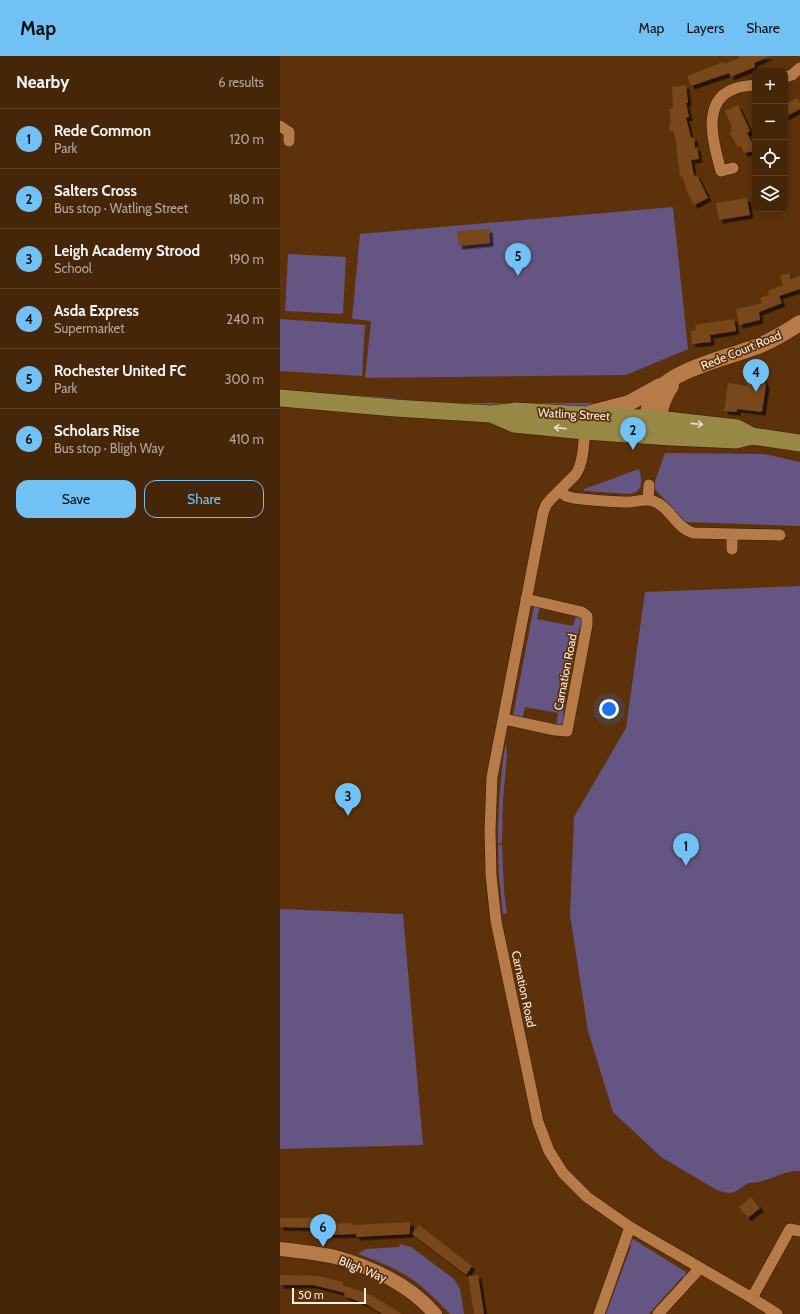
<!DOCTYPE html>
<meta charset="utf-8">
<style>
:root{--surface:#462608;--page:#503216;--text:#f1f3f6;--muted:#b0a59c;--line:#5e4329;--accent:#71c1f5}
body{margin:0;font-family:Cabin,sans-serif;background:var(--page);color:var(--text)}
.controls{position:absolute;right:12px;top:12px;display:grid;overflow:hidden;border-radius:8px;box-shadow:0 2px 6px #0003}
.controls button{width:36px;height:36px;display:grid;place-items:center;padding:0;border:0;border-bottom:1px solid var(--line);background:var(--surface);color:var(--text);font:20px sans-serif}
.scale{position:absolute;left:12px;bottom:10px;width:74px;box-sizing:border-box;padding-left:4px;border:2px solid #fbeee4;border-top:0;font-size:11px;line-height:14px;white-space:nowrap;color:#fbeee4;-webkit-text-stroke:3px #5d320a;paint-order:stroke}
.you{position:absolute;left:329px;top:653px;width:14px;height:14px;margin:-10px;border:3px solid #fff;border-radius:50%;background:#1a73e8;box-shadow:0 0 0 6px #1a73e833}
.badge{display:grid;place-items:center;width:26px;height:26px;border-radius:50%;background:var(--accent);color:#111;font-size:13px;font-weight:700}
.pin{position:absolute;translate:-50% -33px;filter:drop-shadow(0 1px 2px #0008)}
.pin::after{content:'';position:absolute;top:21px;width:14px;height:12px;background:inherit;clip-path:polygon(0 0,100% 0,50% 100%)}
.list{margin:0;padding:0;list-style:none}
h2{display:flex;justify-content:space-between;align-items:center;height:52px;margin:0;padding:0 16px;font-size:17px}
h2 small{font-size:13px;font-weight:400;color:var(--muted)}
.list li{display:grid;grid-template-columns:26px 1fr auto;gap:12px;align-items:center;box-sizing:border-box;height:60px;padding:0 16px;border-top:1px solid var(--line)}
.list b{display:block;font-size:15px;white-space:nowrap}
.list p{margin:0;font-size:13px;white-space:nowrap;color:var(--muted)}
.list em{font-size:13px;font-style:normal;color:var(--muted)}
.actions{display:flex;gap:8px;padding:12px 16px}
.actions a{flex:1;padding:9px 0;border:1px solid var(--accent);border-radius:12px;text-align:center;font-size:14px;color:var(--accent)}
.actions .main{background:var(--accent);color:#111}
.icon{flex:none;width:22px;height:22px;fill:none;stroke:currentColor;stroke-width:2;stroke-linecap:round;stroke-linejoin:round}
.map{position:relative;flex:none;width:520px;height:1258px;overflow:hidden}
header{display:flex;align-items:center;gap:24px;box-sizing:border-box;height:56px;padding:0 20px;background:var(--accent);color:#111}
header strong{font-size:19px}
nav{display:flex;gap:22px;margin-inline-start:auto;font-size:14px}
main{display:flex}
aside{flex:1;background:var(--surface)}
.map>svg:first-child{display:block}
.green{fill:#645582}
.building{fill:#78461a;filter:url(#shadow)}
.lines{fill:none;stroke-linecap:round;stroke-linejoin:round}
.minor-casing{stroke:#3a1d03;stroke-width:12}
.tertiary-casing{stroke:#3a1d03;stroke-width:15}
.secondary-casing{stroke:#3a1d03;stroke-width:17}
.primary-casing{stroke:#3a1d03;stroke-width:18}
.minor{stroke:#b77b4a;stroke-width:11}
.tertiary{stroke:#b77b4a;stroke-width:14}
.secondary{stroke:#b77b4a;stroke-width:16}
.primary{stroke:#978846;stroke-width:17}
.oneway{stroke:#ecdfcc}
.labels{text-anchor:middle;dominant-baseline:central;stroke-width:3.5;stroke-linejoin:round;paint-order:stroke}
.street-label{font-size:12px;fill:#fbeee4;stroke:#5d320a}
</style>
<header>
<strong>Map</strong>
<nav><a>Map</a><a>Layers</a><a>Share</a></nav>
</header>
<main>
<aside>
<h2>Nearby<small>6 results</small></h2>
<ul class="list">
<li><span class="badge">1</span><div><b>Rede Common</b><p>Park</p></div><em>120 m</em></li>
<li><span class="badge">2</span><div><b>Salters Cross</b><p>Bus stop · Watling Street</p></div><em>180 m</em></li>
<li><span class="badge">3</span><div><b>Leigh Academy Strood</b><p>School</p></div><em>190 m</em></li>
<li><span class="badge">4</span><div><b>Asda Express</b><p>Supermarket</p></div><em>240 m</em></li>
<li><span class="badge">5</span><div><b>Rochester United FC</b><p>Park</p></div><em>300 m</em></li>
<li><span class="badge">6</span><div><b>Scholars Rise</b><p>Bus stop · Bligh Way</p></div><em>410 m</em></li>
</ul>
<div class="actions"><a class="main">Save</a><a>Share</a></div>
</aside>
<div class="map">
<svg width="520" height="1258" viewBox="0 0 520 1258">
<defs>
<filter id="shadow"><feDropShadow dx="3.5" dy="3.5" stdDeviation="0" flood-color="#0009"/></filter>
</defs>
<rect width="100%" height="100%" fill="#5d320a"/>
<path class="green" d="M393 151 408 293 346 319 85 322 91 265 72 263 80 178Z
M8 198 66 201 63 258 5 255Z
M0 263 85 269 82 320 0 315Z
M0 334 101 341 157 347H318L359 336 310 350H252L162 349Z
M385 397 484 398 520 406V470L405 466 373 431Z
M359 413C362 424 364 436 350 438L304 435V433Z
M520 530V1115C502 1114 486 1128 468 1127 454 1137 452 1140 435 1133L381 1101 333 1056 308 975 290 859 294 761 346 672 365 536Z
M260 549 257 563 293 570 297 556 301 560 303 569 299 573 283 658 285 663 281 669 276 671 278 657 245 651 242 664 233 660 254 550Z
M226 686 227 699 223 744 222 787 218 788C218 753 220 720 226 686Z
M218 789H222L224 835 227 857 223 858 219 820Z
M0 853 123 858 143 1089 0 1093Z
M353 1183 406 1216 405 1223 402 1221 369 1258H326L351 1190 348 1188Z
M120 1188 131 1191 174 1223 180 1233 184 1258H170C161 1248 151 1239 141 1230 123 1215 100 1206 78 1198L86 1193 119 1191Z"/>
<path class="building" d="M458 0H490L474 7 475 11 458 18 451 21 449 17 411 30 407 20 443 6 444 8 459 2Z
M406 29 408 47H406L409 61 406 62 411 82 414 81 415 92 417 91 419 103 411 104 414 120 417 119 428 142 414 149 407 135 402 120 400 121 396 86 393 75H390L389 67 391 66 389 53 393 52 392 31Z
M518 42 520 47V53L505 61V48Z
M458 49 470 75 467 77 475 92V95L464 97 460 90 458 91 449 76 452 75 451 71 452 70 445 55Z
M467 142 470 159 439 164 436 147Z
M209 173 210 187 179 190 177 175Z
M509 217 511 223 520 220V233L499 240 502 247 479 256 480 264 459 269 456 253 482 247 480 242 489 239 488 235 503 229 500 220Z
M454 263 456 275 430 279 431 286 412 288 411 275 416 274 415 269Z
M477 307 486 329 482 356 457 353V356L444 355 448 327 467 330 461 314Z
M471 1141 480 1152 468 1162 459 1151Z
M0 1162H42L41 1172 0 1171Z
M130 1166V1178L76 1181V1178L49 1179V1168L72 1167V1169Z
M139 1169 192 1210 186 1219 132 1178Z
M0 1219 38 1220 63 1226V1229L91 1239 122 1258H102L86 1248 64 1240 65 1237 33 1229H0Z
M198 1219 204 1258H194L188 1220Z"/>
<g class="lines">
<defs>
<path id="minor" d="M505 21 512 19 520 12
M0 70 9 76V85
M453 112 441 115C434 90 420 45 454 33 460 30 468 30 475 29
M305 369C304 383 304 408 295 419L270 444 266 449 263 457 212 721 210 774 211 819 216 865 258 1066 269 1095 283 1117 307 1141 350 1171 472 1242 497 1258
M279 435 286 440 293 442C311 444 330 446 349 446 357 446 366 442 373 445 391 451 395 472 414 477L500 479
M368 444 369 429
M452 493V478
M224 663 275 674 287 675 307 569V560L302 556 246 543
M472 1242 510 1173 520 1175
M319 1258 350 1171
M378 1258 420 1212"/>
<path id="tertiary" d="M0 1193C18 1195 37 1197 55 1201 91 1211 130 1229 155 1258"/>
<path id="secondary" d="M311 357 349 347 380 330
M366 376C367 365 367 353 372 343 386 313 453 301 483 288 496 282 508 275 520 267
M377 376C378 359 381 344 391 330"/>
<path id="primary" d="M0 342 115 352 211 358 236 355 378 363 457 372 472 380
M211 358 234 368 304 375 391 381 456 384 472 380 520 387"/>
</defs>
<use href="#minor" class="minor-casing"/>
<use href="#tertiary" class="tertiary-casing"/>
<use href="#secondary" class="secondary-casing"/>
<use href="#primary" class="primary-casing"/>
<use href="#minor" class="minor"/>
<use href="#tertiary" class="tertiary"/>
<use href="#secondary" class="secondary"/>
<use href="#primary" class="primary"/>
</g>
<defs><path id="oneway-shaft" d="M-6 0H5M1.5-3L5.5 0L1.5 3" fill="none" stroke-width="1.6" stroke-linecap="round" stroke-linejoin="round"/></defs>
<g class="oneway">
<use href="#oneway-shaft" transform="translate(417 368) rotate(6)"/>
<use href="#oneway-shaft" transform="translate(280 372) rotate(-174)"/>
</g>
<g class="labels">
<g class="street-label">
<text transform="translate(461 294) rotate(-22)">Rede Court Road</text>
<text transform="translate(294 358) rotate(3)">Watling Street</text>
<text transform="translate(285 616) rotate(-79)">Carnation Road</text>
<text transform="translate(244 933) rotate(78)">Carnation Road</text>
<text transform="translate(83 1213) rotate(22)">Bligh Way</text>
</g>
</g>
</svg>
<div class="controls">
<button>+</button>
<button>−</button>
<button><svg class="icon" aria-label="locate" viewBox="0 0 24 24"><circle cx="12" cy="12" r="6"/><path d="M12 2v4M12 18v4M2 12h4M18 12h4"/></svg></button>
<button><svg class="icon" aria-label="layers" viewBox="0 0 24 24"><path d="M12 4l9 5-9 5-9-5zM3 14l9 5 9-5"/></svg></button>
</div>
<div class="scale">50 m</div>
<div class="you"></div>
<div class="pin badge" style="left:406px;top:810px">1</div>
<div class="pin badge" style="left:353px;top:394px">2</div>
<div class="pin badge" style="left:68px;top:760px">3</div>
<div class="pin badge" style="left:476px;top:336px">4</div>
<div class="pin badge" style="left:238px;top:220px">5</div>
<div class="pin badge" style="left:43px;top:1191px">6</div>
</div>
</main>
